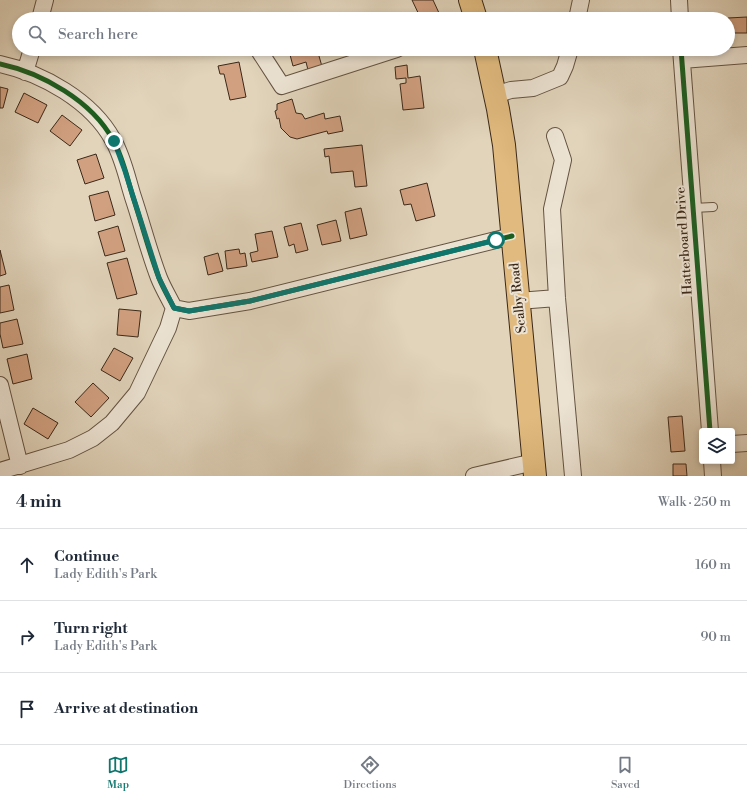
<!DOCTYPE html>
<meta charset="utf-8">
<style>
:root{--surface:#fff;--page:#f2f2f3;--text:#1f2937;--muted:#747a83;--line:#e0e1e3;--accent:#0f766e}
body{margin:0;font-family:"Libre Bodoni",serif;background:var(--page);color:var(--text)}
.controls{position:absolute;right:12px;bottom:12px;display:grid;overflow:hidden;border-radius:4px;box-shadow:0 2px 6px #0003}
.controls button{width:36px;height:36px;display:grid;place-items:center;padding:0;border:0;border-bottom:1px solid var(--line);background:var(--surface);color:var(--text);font:20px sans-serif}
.stop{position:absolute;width:12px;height:12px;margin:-9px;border:3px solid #0f766e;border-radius:50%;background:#fff}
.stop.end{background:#0f766e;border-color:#fff;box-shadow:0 1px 4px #0008}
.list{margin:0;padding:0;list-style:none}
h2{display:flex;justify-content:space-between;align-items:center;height:52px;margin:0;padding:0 16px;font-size:17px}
h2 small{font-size:13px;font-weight:400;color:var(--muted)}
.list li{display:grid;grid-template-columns:26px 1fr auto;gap:12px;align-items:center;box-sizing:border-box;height:72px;padding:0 16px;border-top:1px solid var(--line)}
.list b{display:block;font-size:15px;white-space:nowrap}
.list p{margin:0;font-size:13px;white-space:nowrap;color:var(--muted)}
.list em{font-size:13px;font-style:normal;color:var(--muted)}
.icon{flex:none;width:22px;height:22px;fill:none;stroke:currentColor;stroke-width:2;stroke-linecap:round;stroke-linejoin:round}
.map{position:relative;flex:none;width:747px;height:476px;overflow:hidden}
.search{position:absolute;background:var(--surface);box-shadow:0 2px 6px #0003;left:12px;right:12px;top:12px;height:44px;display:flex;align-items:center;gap:10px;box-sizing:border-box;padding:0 14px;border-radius:22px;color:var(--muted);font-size:15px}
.sheet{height:268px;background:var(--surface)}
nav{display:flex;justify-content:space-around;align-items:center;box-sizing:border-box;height:56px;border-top:1px solid var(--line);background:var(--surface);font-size:11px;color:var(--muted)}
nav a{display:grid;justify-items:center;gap:2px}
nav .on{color:var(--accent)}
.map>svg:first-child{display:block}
.building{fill:#d1a080;stroke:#3b2818}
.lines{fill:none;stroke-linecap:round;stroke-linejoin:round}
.service-casing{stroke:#645341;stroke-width:10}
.minor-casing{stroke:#645341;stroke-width:18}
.trunk-casing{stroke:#3b2818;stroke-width:24}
.service{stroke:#ece3d3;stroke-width:8}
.minor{stroke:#ece3d3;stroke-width:16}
.trunk{stroke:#e0ba7e;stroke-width:22}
.cycleway-casing{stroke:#ece3d3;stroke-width:8}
.cycleway{stroke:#1b5e20;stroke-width:5}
.route{stroke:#0f766e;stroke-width:5}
.labels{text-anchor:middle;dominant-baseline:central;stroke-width:4;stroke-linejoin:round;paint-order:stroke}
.street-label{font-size:13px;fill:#3b2818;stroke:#ece3d3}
</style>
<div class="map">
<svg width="747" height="476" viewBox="0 0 747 476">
<rect width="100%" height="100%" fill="#e1d4bb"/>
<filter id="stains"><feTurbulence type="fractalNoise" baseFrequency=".005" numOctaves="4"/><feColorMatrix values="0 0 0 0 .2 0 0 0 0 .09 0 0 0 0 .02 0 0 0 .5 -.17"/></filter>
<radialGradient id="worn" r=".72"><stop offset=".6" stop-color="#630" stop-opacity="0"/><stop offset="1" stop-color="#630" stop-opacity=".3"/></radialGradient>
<path class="building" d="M412 0H433L439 13 425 19H421Z
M747 17V33H729L728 18Z
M297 49H317L323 70 309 74 306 62 293 66 289 51Z
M239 62 246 97 230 100 224 74H220L218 66Z
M407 65 408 78 420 76 424 108 403 110 400 84 406 83V78L396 79 395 67Z
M0 87 8 89 3 108H0Z
M24 93 47 105 38 123 15 112Z
M292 99 296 113 302 114 305 119 324 113 325 119 340 116 343 131 328 134 327 131 297 139 290 137 281 128 279 118 277 119 275 111 277 110V104Z
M62 115 82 130 70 146 50 131Z
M362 145 367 186 355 187 353 171 331 173 329 156 325 157 324 149Z
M96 154 104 178 85 184 77 160Z
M427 183 435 216 416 221 411 204 404 205 400 190Z
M108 191 115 215 95 221 89 196Z
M361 208 367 235 350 239 345 212Z
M336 220 341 241 322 245 317 225Z
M301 223 308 250 296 253 294 244 289 246 284 227Z
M118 226 125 251 105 256 98 232Z
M272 231 278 257 252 262 250 253 258 251 255 234Z
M239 249 240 254 245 253 247 266 227 269 225 251Z
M0 250 6 274 0 276Z
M218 253 223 271 208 275 204 257Z
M127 258 137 294 117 299 107 263Z
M9 285 14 310 0 313V287Z
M119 309 141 311 138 337 117 335Z
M17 319 23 344 3 348 0 334V323Z
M114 348 133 358 120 381 101 370Z
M27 354 32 379 13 384 7 359Z
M93 383 109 398 91 417 75 402Z
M33 408 58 423 48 439 24 424Z
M682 416 685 451 671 452 668 417Z
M673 464H686L687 476H673Z"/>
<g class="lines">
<defs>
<path id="service" d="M693 208 713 207"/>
<path id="minor" d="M679 0 680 19
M40 19 45 0
M577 19 581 0
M258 49 282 86 397 49
M681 49 710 431
M682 60 747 55
M0 64C42 73 92 101 113 140 123 157 127 178 133 197 142 224 149 252 159 278 163 288 169 298 174 308L189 311 250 301 512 236
M25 72 32 49
M495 95 511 90 533 88 560 77 565 66 570 49
M555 136 563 160 552 209 557 298 573 476
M518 301 557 298
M0 385 20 466
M732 444 747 443
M712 461 713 476
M0 471 69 450 93 438 112 423 137 393 168 328 174 308
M474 476 534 462"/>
<path id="trunk" d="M470 0 476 19
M485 49 498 109 504 145 535 476"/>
</defs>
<use href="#service" class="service-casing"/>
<use href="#minor" class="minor-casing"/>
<use href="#trunk" class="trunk-casing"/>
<use href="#service" class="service"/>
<use href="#minor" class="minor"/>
<use href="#trunk" class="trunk"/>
<defs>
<path id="cycleway" d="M681 49 710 431
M0 64C42 73 92 101 113 140 123 157 127 178 133 197 142 224 149 252 159 278 163 288 169 298 174 308L189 311 250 301 512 236"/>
</defs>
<use href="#cycleway" class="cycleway-casing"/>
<use href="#cycleway" class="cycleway"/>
</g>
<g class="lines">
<path class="route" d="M114 141 125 171 159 278 174 308 189 311 250 301 496 240"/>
</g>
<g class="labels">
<g class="street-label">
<text transform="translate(684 241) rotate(-94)">Hatterboard Drive</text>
<text transform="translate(518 298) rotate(-96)">Scalby Road</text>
</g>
</g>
<rect width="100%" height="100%" filter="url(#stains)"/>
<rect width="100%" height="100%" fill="url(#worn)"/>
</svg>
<div class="controls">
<button><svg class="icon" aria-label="layers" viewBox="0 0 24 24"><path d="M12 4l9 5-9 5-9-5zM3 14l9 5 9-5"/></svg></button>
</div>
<div class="stop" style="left:496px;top:240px"></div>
<div class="stop end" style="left:114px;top:141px"></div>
<div class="search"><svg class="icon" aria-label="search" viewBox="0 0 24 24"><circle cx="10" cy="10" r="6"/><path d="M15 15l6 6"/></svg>Search here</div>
</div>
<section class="sheet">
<h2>4 min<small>Walk · 250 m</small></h2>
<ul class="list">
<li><svg class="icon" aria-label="ahead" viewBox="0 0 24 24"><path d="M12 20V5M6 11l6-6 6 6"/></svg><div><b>Continue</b><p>Lady Edith's Park</p></div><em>160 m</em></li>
<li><svg class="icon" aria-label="right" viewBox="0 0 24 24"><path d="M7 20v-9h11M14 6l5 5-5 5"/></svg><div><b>Turn right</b><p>Lady Edith's Park</p></div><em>90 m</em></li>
<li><svg class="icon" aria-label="arrive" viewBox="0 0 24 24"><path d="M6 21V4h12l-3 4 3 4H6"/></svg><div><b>Arrive at destination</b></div></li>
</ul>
</section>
<nav>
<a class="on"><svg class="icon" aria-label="map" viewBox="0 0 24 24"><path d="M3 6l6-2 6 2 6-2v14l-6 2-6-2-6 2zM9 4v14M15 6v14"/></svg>Map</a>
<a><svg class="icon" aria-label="directions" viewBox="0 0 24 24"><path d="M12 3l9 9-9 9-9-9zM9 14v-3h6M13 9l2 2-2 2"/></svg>Directions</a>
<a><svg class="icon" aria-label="saved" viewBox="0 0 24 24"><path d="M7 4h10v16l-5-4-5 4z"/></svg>Saved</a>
</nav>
